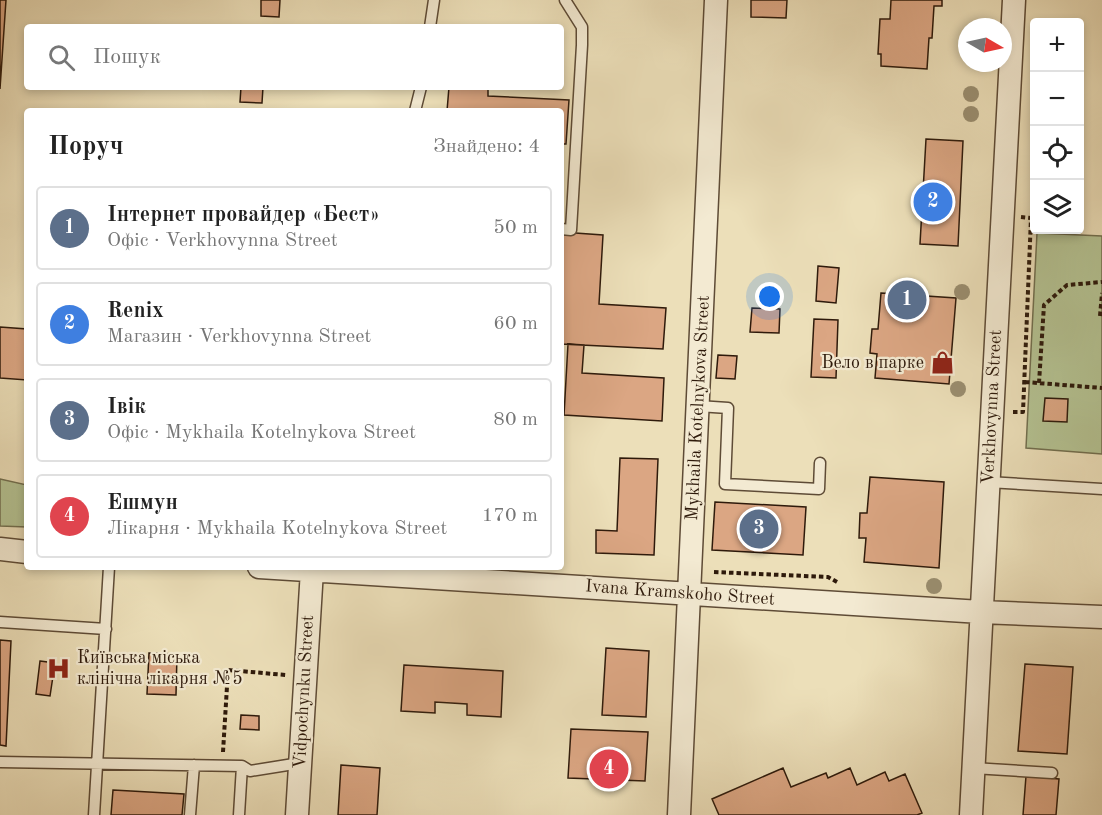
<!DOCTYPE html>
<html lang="uk">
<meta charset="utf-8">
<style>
:root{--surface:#fff;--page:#f6f6f6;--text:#222;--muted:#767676;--line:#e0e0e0;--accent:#7c3aed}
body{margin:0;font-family:"Old Standard TT",serif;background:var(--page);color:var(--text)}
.controls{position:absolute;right:18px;top:18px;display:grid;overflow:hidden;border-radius:6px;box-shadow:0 3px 9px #0003}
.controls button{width:54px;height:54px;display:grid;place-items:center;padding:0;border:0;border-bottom:2px solid var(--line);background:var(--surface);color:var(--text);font:30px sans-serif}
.compass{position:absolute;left:958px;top:18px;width:54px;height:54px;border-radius:50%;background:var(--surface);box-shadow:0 3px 9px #0003;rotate:99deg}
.you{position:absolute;left:770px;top:297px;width:21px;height:21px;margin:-15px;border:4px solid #fff;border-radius:50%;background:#1a73e8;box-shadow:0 0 0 9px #1a73e833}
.badge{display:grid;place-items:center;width:39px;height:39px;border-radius:50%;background:var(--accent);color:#fff;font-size:20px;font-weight:700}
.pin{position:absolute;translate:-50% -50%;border:3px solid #fff;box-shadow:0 2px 6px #0006}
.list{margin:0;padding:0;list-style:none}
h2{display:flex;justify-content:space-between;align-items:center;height:78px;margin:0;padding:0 24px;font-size:26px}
h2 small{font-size:20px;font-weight:400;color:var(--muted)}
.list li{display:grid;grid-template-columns:39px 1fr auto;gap:18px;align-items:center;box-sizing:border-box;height:84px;margin:0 12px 12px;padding:0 12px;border:2px solid var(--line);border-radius:6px}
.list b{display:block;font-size:22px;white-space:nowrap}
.list p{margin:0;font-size:20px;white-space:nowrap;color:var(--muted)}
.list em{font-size:20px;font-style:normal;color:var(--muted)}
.icon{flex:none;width:33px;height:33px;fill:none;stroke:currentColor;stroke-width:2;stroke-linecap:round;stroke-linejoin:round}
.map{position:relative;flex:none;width:1102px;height:815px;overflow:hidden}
.search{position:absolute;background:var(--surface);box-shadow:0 3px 9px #0003;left:24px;top:24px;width:540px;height:66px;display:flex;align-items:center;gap:15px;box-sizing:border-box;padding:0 21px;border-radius:6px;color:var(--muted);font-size:22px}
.panel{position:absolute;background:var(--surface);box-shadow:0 3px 9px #0003;left:24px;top:108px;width:540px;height:462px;border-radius:6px}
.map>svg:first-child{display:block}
.green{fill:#b4c292;stroke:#716e4e;stroke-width:1.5}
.building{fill:#dba683;stroke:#2e1a0b;stroke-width:1.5}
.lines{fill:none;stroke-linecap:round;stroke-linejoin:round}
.service-casing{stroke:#5e4b36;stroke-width:13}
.minor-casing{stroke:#5e4b36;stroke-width:25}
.path{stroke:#2e1a0b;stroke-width:4;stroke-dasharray:4.5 3;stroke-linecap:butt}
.service{stroke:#f3ead2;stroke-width:10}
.minor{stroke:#f3ead2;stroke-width:22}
.tree{fill:#9a8e70}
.labels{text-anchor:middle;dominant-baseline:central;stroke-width:4.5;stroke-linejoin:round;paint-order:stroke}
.poi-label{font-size:18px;fill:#2e1a0b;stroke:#f3ead2;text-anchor:end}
.street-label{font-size:18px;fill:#2e1a0b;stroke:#f3ead2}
</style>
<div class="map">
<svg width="1102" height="815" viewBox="0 0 1102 815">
<rect width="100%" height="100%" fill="#ecdfb9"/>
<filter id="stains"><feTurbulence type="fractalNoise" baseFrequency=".00333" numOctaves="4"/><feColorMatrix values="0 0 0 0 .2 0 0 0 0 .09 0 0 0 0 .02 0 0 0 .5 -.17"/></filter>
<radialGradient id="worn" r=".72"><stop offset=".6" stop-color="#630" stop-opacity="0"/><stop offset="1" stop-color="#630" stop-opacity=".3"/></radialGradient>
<path class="green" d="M1037 233 1102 236V454L1026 448Z
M0 479 27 485V527L0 526Z"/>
<path class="building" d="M0 0H6L0 89Z
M261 0H280L279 17 261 16Z
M751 0H787L786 18 751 17Z
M891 0H942V6H934L932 38H929L927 69 881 66V54H878L880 19H890Z
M241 87H263L262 103 240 102Z
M449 87H488V96L569 100 566 144H561V111H447Z
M926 139 963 141 958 246 920 244Z
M561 232 603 235 599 304 666 308 663 349 561 344Z
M818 266 839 268 836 303 816 301Z
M881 293 956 298 949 384 875 378 877 354 870 353 872 329H878Z
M752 308 780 309 779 333 750 332Z
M814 319 838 320 836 378 811 377Z
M0 327 27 329V380L0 378Z
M568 344 584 345 582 373 664 378 662 421 564 415Z
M718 355 737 356 735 379 716 378Z
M1045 398 1068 399 1067 422 1043 421Z
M620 458 658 459 654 555 596 553V530L617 531Z
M870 477 944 482 939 568 864 562 866 538H859L860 513H867Z
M715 502 806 507 803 555 712 550Z
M0 640 11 641 6 746 0 745Z
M606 648 649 651 646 717 602 715Z
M149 653 177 654 176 695 147 694Z
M40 661 55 663 50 696 36 694Z
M1025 664 1073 667 1067 754 1018 751Z
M404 665 503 671 501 717 467 715V704L435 702V713L401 711Z
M241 715 259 716V730L240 729Z
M571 729 648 732 645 781 568 778Z
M341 765 380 768 377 815H338Z
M783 768 791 787 826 773 828 778 850 768 857 785 885 772 889 781 905 774 922 813 917 815H719L712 799Z
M1026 776 1059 779 1056 815H1023Z
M113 790 184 794 182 815H111Z"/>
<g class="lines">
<defs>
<path id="service" d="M430 27 434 0
M415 111 421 87
M561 229 571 230 582 45V27L565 0
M698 406 728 408 725 484 819 489 820 463
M988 482 1102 489
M0 622 106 629
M0 762 242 766 239 815
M242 766 250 771 300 763
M973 768 1052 773
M94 815 109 567
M190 815 194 765"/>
<path id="minor" d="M0 549 27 552
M259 567 981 612 1102 617
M297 815 312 570
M679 815 716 0
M971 815 1014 0"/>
</defs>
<use href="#service" class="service-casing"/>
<use href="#minor" class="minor-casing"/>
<path class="path" d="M1100 316 1102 293
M1025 382 1102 388
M1039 383 1044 305 1067 285 1102 282
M1013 412H1023L1031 218 1021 217
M714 572 828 577 837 582
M223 752 228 670 286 675"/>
<use href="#service" class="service"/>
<use href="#minor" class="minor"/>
</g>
<g class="tree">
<circle cx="971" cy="94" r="8"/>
<circle cx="971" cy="114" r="8"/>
<circle cx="962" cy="292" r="8"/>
<circle cx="958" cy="389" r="8"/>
<circle cx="934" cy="586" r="8"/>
</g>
<defs>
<symbol id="shop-bare" viewBox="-9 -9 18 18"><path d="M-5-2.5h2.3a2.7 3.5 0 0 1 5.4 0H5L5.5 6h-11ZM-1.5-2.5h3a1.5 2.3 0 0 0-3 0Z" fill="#8f2418" stroke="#f3ead2" stroke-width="2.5" paint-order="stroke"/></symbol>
<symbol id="hospital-bare" viewBox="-9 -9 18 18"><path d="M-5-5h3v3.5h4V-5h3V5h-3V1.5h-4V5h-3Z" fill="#8f2418" stroke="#f3ead2" stroke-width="2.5" paint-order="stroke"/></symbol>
</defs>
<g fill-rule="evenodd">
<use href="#shop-bare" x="926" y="346" width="33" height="33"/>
<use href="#hospital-bare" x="42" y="652" width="33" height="33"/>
</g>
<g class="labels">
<g class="poi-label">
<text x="924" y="363">Вело в парке</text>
<text x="77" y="658" text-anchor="start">Київська міська<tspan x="77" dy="21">клінічна лікарня №5</tspan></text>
</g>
<g class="street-label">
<text transform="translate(992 407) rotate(-87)">Verkhovynna Street</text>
<text transform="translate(698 408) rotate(-87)">Mykhaila Kotelnykova Street</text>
<text transform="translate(680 593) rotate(4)">Ivana Kramskoho Street</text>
<text transform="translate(304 692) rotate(-87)">Vidpochynku Street</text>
</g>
</g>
<rect width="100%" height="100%" filter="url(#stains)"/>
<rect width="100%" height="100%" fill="url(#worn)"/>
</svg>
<div class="controls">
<button>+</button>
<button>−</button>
<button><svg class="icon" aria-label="locate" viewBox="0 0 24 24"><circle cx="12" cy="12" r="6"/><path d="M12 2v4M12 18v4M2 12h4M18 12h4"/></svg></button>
<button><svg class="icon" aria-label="layers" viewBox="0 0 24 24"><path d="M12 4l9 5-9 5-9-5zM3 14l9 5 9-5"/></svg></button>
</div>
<svg class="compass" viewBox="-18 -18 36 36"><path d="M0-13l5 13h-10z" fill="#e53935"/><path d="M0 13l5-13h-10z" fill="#767676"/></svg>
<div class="you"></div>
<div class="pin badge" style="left:907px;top:300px;background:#5c6f8a">1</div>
<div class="pin badge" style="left:933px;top:202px;background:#3f7fe0">2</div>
<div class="pin badge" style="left:759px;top:529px;background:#5c6f8a">3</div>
<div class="pin badge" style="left:609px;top:769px;background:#e0444e">4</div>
<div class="search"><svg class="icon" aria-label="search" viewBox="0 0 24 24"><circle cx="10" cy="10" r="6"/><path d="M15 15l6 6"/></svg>Пошук</div>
<section class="panel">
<h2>Поруч<small>Знайдено: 4</small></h2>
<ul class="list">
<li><span class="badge" style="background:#5c6f8a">1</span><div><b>Інтернет провайдер «Бест»</b><p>Офіс · Verkhovynna Street</p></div><em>50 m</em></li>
<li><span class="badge" style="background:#3f7fe0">2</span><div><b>Renix</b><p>Магазин · Verkhovynna Street</p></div><em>60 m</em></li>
<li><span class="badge" style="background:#5c6f8a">3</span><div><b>Івік</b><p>Офіс · Mykhaila Kotelnykova Street</p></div><em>80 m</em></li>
<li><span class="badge" style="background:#e0444e">4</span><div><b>Ешмун</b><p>Лікарня · Mykhaila Kotelnykova Street</p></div><em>170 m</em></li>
</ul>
</section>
</div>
